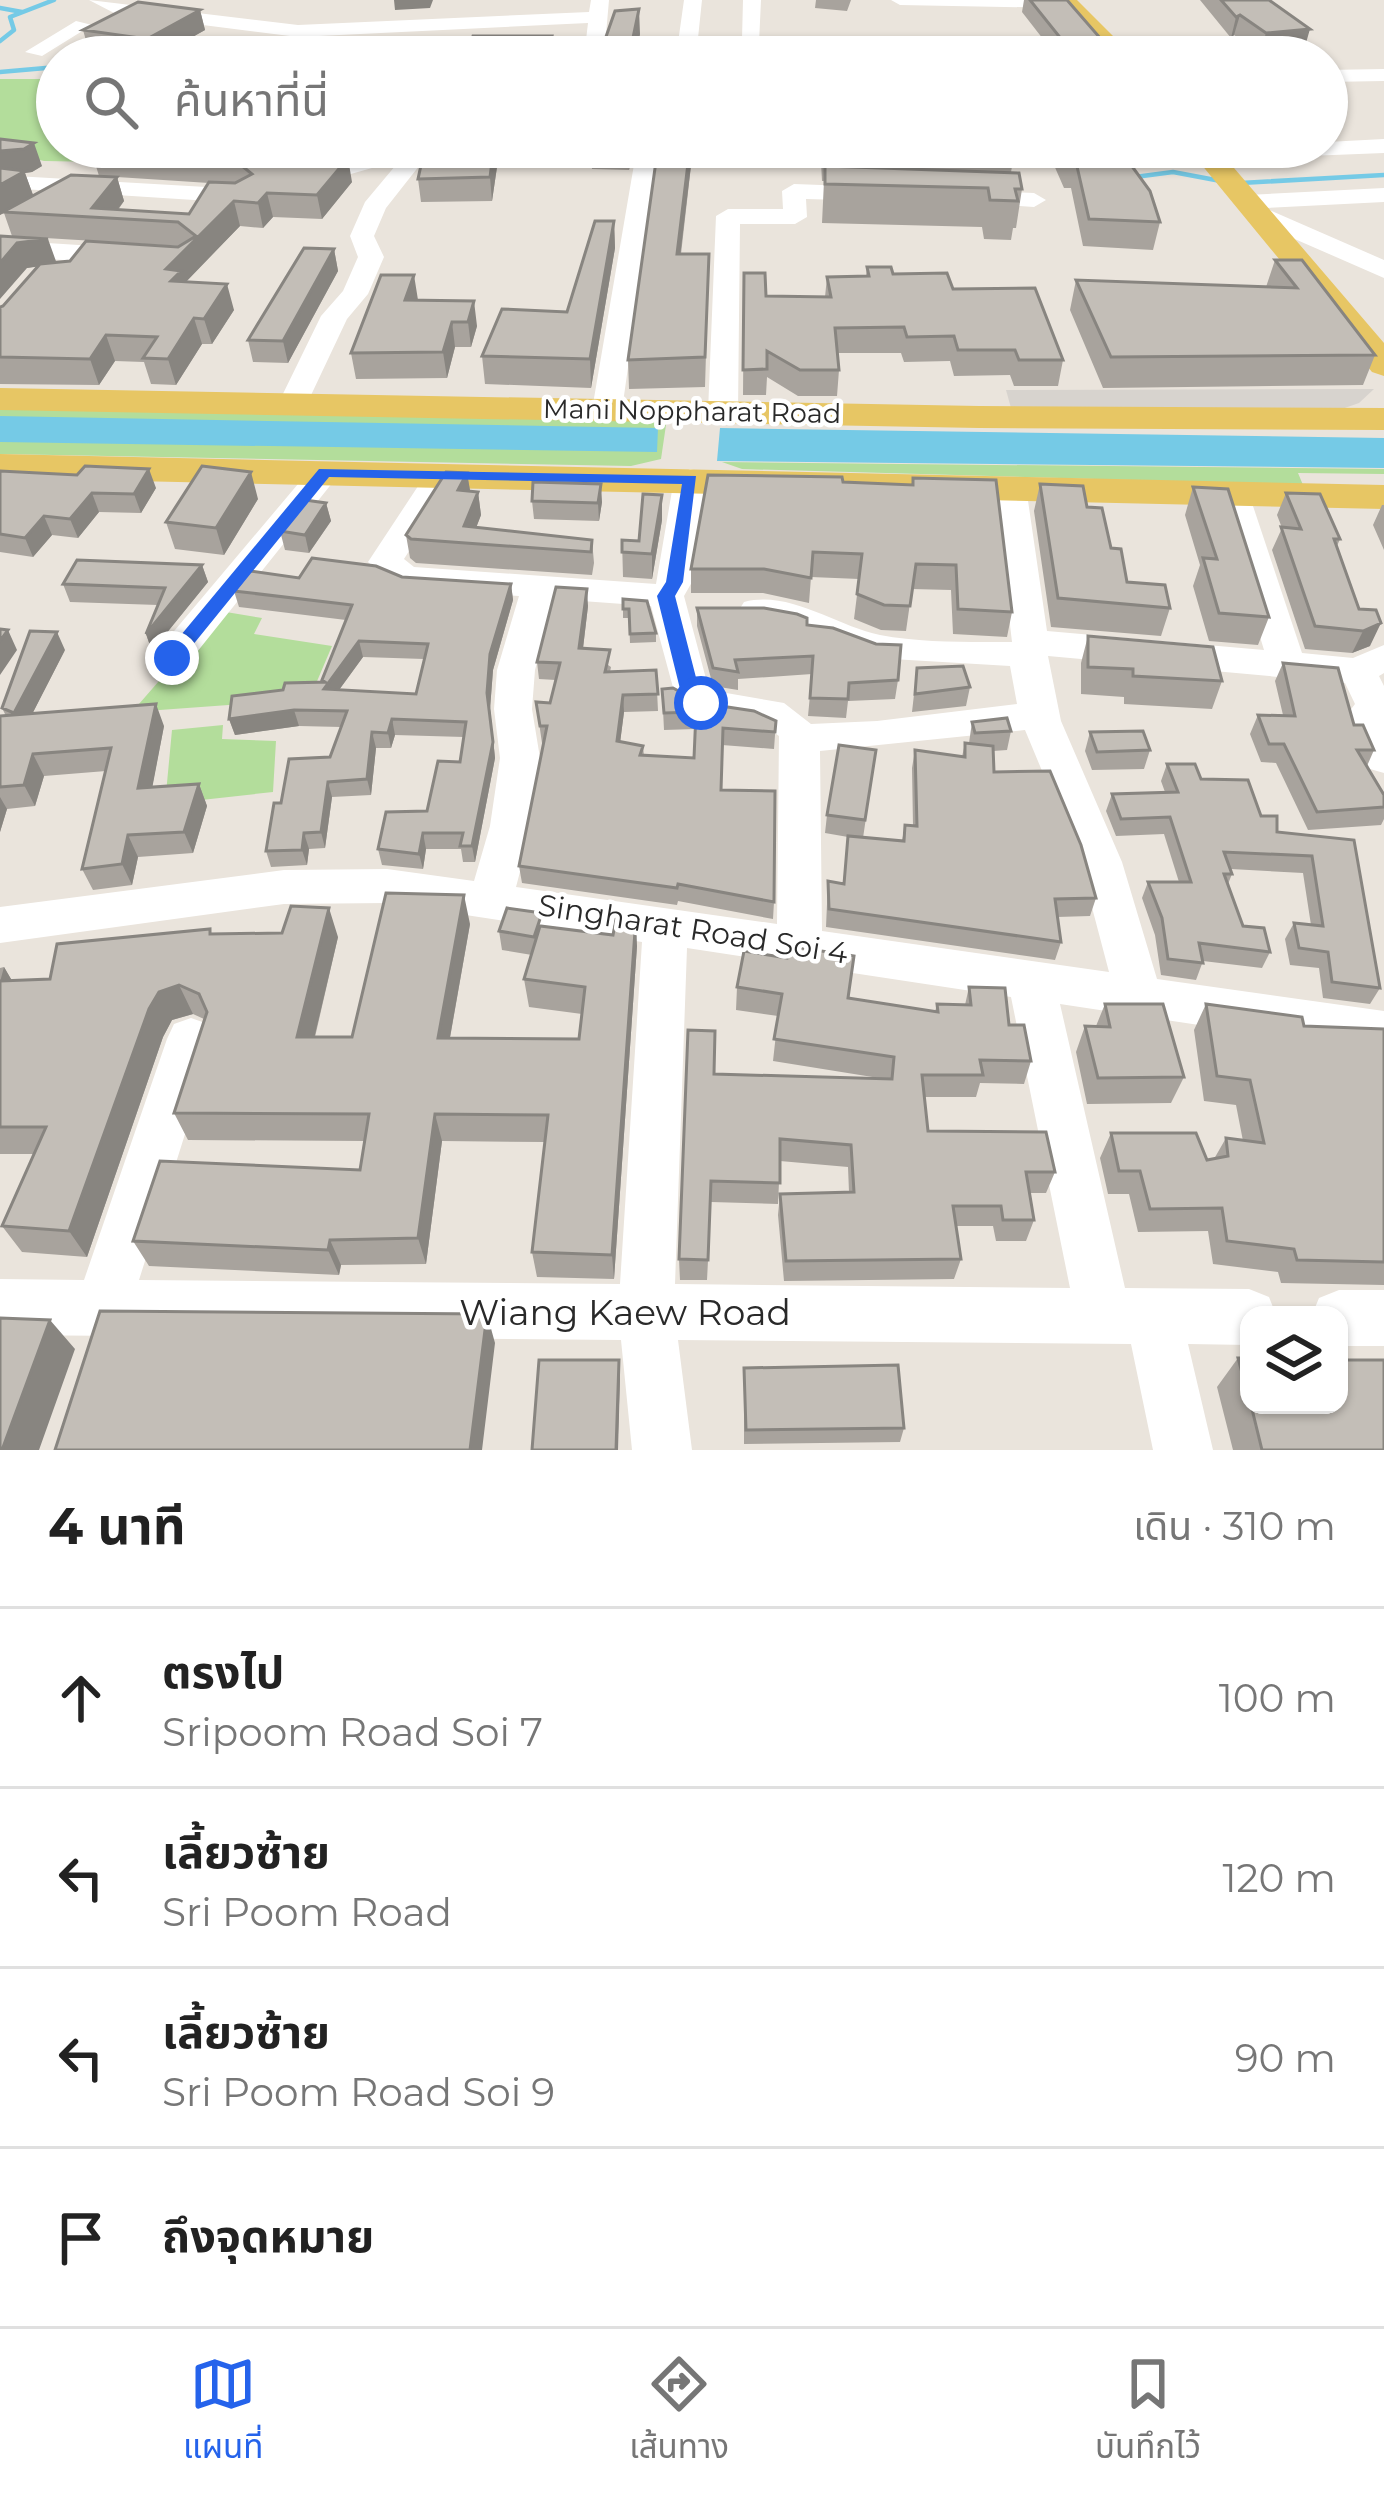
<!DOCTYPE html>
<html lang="th">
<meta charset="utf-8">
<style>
:root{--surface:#fff;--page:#f2f2f2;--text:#222;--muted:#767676;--line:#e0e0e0;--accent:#2563eb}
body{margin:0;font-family:Montserrat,"Noto Sans Thai",sans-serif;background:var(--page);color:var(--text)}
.controls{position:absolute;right:36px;bottom:36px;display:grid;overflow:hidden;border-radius:24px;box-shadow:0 3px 9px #0004}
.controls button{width:108px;height:108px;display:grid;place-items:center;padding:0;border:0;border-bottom:3px solid var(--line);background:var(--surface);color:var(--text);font:60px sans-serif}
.stop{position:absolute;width:36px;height:36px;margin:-27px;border:9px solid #2563eb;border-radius:50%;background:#fff}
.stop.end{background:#2563eb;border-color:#fff;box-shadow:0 3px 12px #0008}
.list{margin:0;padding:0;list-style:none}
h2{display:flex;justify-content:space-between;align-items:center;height:156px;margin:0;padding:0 48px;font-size:51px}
h2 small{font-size:39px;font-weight:400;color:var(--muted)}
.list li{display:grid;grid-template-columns:78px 1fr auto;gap:36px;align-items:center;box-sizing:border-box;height:180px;padding:0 48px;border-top:3px solid var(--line)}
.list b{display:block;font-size:45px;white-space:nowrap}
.list p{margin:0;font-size:39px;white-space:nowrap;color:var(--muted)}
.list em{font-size:39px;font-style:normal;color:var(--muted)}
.icon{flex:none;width:66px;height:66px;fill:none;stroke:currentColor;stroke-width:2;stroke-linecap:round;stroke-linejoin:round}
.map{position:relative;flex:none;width:1384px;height:1450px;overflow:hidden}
.search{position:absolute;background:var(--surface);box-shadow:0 3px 9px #0004;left:36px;right:36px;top:36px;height:132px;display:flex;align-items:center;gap:30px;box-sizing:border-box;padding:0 42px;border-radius:66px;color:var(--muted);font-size:45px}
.sheet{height:876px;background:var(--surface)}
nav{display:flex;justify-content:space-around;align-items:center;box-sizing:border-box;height:168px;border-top:3px solid var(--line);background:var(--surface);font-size:33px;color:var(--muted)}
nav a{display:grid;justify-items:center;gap:6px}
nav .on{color:var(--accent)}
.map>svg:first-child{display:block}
.green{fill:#b3dd9b}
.plaza{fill:#d7d3ce}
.water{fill:#75cae6}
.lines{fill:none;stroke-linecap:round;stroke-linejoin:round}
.stream{stroke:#75cae6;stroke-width:4.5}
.minor{fill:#fff;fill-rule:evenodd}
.major{fill:#e7c664;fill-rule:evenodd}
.wall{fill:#a8a39d;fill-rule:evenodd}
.shaded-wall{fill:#888580}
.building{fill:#c3beb7;stroke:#888580;stroke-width:3;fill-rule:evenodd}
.route{fill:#2563eb}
.labels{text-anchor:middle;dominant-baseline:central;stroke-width:9;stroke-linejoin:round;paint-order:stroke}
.far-street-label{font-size:27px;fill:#292929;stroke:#fff}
.street-label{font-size:30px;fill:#292929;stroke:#fff}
.near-street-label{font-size:36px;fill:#292929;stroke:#fff}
</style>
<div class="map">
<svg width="1384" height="1450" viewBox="0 0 1384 1450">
<rect width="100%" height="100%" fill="#eae4dc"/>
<path class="green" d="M0 79H57V147H401L364 161 319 166 44 161 0 150Z
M0 409 658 421 666 425 661 459 631 466 0 454Z
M722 462 1384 469V474L1298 473 1303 485 742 469Z
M220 611 262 618 254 634 332 646 312 693 282 701 132 712Z
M223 725 222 739 276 741 273 792 165 804 172 730Z"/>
<path class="plaza" d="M1374 389 1359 403 1339 410 1011 408 1006 390Z"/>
<path class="water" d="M0 416 658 428 657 452 0 442Z
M720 428 1384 438V468L717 461Z"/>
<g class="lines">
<path class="stream" d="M0 8 22 12
M0 41 14 30 10 17 54 0
M0 72 57 67
M1001 154 1045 152 1057 157
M1135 177 1173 172 1226 182
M1241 183 1384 175"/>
<path class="minor" d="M89 0 298 25 589 12 591 0H609L604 57H584L588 23 298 37 116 14Z
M684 0H702L696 57H676Z
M743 0H761L759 43 742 39Z
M891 0H1073L1075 3 1066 8 900 5Z
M76 21 92 25 42 56 25 52Z
M840 50 865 53 868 57 830 56Z
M1384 69V81L1327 82V70Z
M1384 139V153L1207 160 1196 153 1204 147H1327V142Z
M374 147H401L372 168 319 183 307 176Z
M411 147H434L386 208 374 236 384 257 368 294 347 319 304 410H282L278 404 321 316 343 291 358 257 350 236 365 202Z
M637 147H659L622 410 607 419 592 410Z
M15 176 241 189 253 196 241 203 7 188V178Z
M794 184 876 187 888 194 876 201 806 199 807 217 795 224H740L738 412 723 421 712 418 708 412 716 216 728 209H783L782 191Z
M1384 188V202L1265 208 1384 260V278L1249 219V209L1236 202 1248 195Z
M970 190 1034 193 1046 200 1034 207 962 202V192Z
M0 240 126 248 139 256 126 264 0 256Z
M325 462 341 472 185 667 172 670 159 667 153 658 159 649 314 465Z
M441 465 457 475 404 559 414 567 656 584 674 479 690 469 701 472 706 479 692 582 684 596 709 690 784 703 811 724 877 721 1017 704 1010 666 875 658 744 618 739 610 744 602C790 590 836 626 880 635 923 643 968 642 1012 642L994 487 1010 477 1026 487 1047 631 1264 650 1217 494 1233 484 1249 494 1302 653 1353 658 1384 645V673L1379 676 1384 686V773L1370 769 1346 716 1355 704 1345 683 1048 656 1061 721 1122 862 1157 979 1384 1011V1053L1060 1004 1125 1288 1249 1289 1269 1297 1276 1315H1249V1345L1188 1344 1213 1450H1153L1131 1344 678 1340 692 1450H632L621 1340 0 1335V1279L84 1280 167 1039 174 1024 191 1018 208 1024 215 1039 139 1280 620 1284 642 942 387 903 284 904 0 943V907L284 870 387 869 474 881 490 826 500 758 494 709 497 670 519 596 405 588 393 585 368 562 430 468ZM554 599 651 606 678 706C709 727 749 712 779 736L777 924 516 887 532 826 540 758 532 709 535 670ZM1025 730 1080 862 1109 972 822 931 820 751ZM687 948 1011 997 1070 1288 675 1284Z
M1339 1290H1384V1346H1339V1315H1312L1319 1298Z"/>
<path class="major" d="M1053 0H1077L1134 57H1108Z
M1187 147H1216L1384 343V376L1372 372Z
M0 388 979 406 1384 408V430L979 428 0 410Z
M0 454 1384 485V509L0 478Z"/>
</g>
<path class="wall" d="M816 0H851L847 11 815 8Z
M1024 0H1067L1101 39 1098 57H1057L1022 12Z
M1200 0H1269L1304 50 1260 53 1234 35 1231 38Z
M200 10 205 30 157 57H133L89 51 83 30Z
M640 34 635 57H601V51Z
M1167 43 1216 57H1164Z
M0 139 42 166 32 172 25 173 33 195 99 176 92 153 258 151 312 163 352 182 322 219 273 217 263 228 240 226 185 282 234 310 212 344H202L176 385 151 384 144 362 115 361 99 385 0 384V307L3 306 38 266 27 268 0 236 56 263 178 246 12 236 4 213 0 215ZM117 177 209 183 189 214 118 210 124 201Z
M591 147H633L629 170 592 169Z
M658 147H1010L1013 161 1011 172 1022 189 1016 228H1013L1011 240 984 239 982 227 822 223 824 181H822L821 162 692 157 681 254H709L705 387 629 389 628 360Z
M1046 147H1180L1175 167H1133L1160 222 1153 250 1083 246 1071 188H1064Z
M497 167 492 201 421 202 418 179Z
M614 221 615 248 591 388 485 384 482 356 567 312Z
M334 249 338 271 288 363 253 362 248 340Z
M1275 260 1375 355 1363 385 1103 388 1070 310 1076 280 1266 287Z
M867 267 953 289 1063 360 1058 386H1014L1010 375 954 376 950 361 904 362 901 353H838L839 370 837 396H798L767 377 766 395H743L744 273 766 296 825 297 827 277 866 276Z
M418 300 477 326 471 347H455L447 378 356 379 351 353Z
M0 471 156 488 141 513 99 512 78 538 52 535 33 557 0 552Z
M467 473 470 491 478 492 481 515 476 528 592 540 594 563 592 575 416 563 410 558 406 535Z
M913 478 1012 612 1007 637 953 634 951 590 912 589 906 631 881 630 854 619 859 579 811 577 809 603 763 593H691V569L843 482 912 485Z
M1040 484 1087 507 1111 548 1127 582 1170 608 1161 636 1051 627 1034 511Z
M1193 487 1269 617 1258 645 1209 641 1193 586 1200 565 1185 515Z
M1286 493 1340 539 1337 546 1370 646 1352 653 1305 649 1272 550 1282 528 1277 515Z
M662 495V520L652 579 623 577 622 540 639 541Z
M258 499 224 555 175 549 166 522Z
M532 501 602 502 599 521 534 519Z
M326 503 331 521 309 553 285 550 280 531Z
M1382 505H1384V550L1373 525Z
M202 565 208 582 152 651 146 634 158 605 70 602 63 584Z
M402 577 511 584 513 600 493 670 490 709 495 758 475 862H463L461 849H426L423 869 382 865 378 849 427 811 460 762 464 737 395 735 391 748H376L371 795 332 797 325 848 309 849 307 865 271 867 266 851 281 803 330 757 341 727 299 726 235 735 229 719 283 690 322 682 346 620 239 607 234 591 299 578ZM363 657 424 659 416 694 339 690Z
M623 599 656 633V642L630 643 629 618H623Z
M588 606 583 648 611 667 610 672 656 670 658 711 624 712 620 742 643 746 644 756 694 758 695 729 664 730 662 689 701 703 776 721 774 749 722 745 721 790 774 902 773 919 678 901 677 905 522 883 519 866 544 743H542L536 702 550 703 556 680 539 679 537 662Z
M697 608 807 625 898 680 895 699 848 701 846 718 808 716 812 674 738 679V690L713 686 697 626Z
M1088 636 1222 681 1212 709 1124 704V697L1081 694V663Z
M65 650 32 714 164 726 152 787 199 784 207 806 193 853 138 857 132 885 93 890 82 869 106 771 44 776 35 806 7 809 0 832V716H6L2 708Z
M1283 663 1354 725 1374 750 1367 766 1384 795V819L1381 825 1308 830 1276 763 1261 762 1250 734 1258 715H1283L1275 681Z
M917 668 970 687 966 706 912 712Z
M972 722 1011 731 1007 750 993 751 994 772 1096 898 1090 916 1057 917 1061 942 1055 960 826 927 828 881 843 884 848 837 825 833 827 815 876 750 863 838 902 841 905 825 913 826 912 768 915 750 962 757 965 743H969Z
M1090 732 1150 750 1144 769 1092 770 1085 751Z
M1167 764 1201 779 1261 816 1277 832 1354 840 1380 988 1370 1004 1323 998 1319 968 1290 965 1285 939 1294 923 1311 925 1303 873 1231 869 1232 874 1228 884 1243 926 1270 952 1262 968 1203 961 1196 980 1161 975 1155 935 1142 898 1148 882H1179L1164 834 1116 836 1106 811 1112 794 1165 792 1161 781Z
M470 924 450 1038 579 1039 582 1014 529 1007 524 979 532 955 502 950 499 931 544 926 637 946 614 1279 537 1277 532 1252 545 1142 442 1141 426 1264 341 1265 339 1275 149 1266 133 1241 360 1170 365 1141 188 1140 174 1113 204 1019 193 1014 172 1020 163 1037 87 1257 22 1252 2 1226 34 1154H0V968L4 967 12 981 50 979 213 934 338 937 315 1037H352Z
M737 987 848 998 935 1012 937 1004 965 1005 969 987 1009 1025 1031 1061 1024 1084 980 1083 976 1097H925L928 1131 1055 1172 1046 1193H1029L1034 1220 1026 1241H996L993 1226H956L961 1259 954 1279 784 1281 778 1215 780 1194 849 1192 848 1167 780 1161 778 1204 711 1202 707 1280H680L679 1259 714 1074 885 1079 773 1061 778 1016 736 1010Z
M1105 1004 1184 1077 1171 1103 1087 1104 1076 1052 1085 1026H1096Z
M1206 1004 1304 1026 1384 1029V1285L1281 1283 1278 1272 1213 1264 1208 1231 1138 1232 1129 1194H1108L1100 1158 1111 1133 1207 1160 1214 1159 1226 1138 1243 1141 1236 1105 1204 1101 1194 1030Z
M1238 1358H1249V1405H1339L1384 1450H1233L1217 1387Z
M744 1368 904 1428 900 1442 744 1444Z"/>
<path class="shaded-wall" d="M394 0H433L430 8 395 10Z
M639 9 640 34 635 57H631Z
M200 10 205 30 157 57H152L147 39Z
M1240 15 1234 35 1231 38 1236 17Z
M1310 29 1304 50 1260 53 1266 33Z
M34 143 42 166 32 172 25 173 33 195 0 215V151Z
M494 147 497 167 492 201 490 177Z
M628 147H633L629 170Z
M690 147H692V157L677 282V254Z
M348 158 352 182 322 219 317 195Z
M117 177 124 201 111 218 92 208Z
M267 193 273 217 263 228 258 203Z
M234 201 240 226 185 283 179 306 166 269Z
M614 221 615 248 591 388 590 359Z
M48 239 57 264 27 268 0 299V263L17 243Z
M334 249 338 271 288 363 283 341Z
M414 275 418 300H405Z
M227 284 234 310 212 344 204 319Z
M474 301 477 326 471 347 468 322Z
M194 318 202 344 176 385 168 359Z
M452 322 455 347 447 378 443 352Z
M106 335 115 361 99 385 90 359Z
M149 469 156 488 141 513 134 494Z
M251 472 258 499 224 555 216 528Z
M467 473 471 496 458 490Z
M601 484 602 502 599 521 598 503Z
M478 492 481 515 470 543 464 526Z
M92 493 99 512 78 538 70 519Z
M662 495V520L652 579V554Z
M326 503 331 521 309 553 305 535Z
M44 516 52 535 33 557 25 538Z
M202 565 208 582 152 651 146 634Z
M511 584 513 600 493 670 490 709 495 758 475 862 472 846 490 654Z
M587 589 588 606 581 665 579 648Z
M1381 623 1370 646 1352 653 1363 631Z
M8 630 17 650 0 675V641Z
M57 632 65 650 23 732 14 713Z
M359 641 363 657 328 705 324 689Z
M623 695 624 712 618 759 617 741Z
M156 704 164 726 148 810 138 788Z
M294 710 299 726 235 735 229 719Z
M392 719 395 735 391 748 388 733Z
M372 732 376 748 371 795 367 779Z
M33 754 44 776 35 806 24 785Z
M328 782 332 797 325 848 321 832Z
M199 784 207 806 193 853 184 832Z
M0 797 7 809 0 832Z
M304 833 309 849 307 865 302 850Z
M423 833 426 849 423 869 419 854Z
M128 835 138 857 132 885 122 864Z
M464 895 470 924 445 1065 438 1038Z
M329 908 338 937 308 1064 297 1037Z
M636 917 637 946 614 1279 612 1255Z
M4 967 21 996 0 982Z
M179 985 193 1014 172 1020 163 1037 87 1257 69 1231 149 1009 159 992Z
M435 1114 442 1141 426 1264 418 1238Z
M330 1240 341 1265 339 1275 328 1250Z
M487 1314 495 1343 482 1450H470Z
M50 1320 75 1349 39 1450H2Z
M619 1360 620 1379 618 1450H616Z"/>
<path class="building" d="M1030 0H1067L1101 39 1062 40Z
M1221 0H1269L1310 29 1266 33 1240 15 1236 17Z
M138 2 200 10 147 39 83 30Z
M639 9 630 52 601 51 615 11Z
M473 36H552L547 57H466Z
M1167 43H1201L1216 57H1181Z
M0 139 34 143 24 149 0 151Z
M100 147H148L179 150V154L184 147H254L251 151 298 154 312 163 348 158 317 195 267 193 258 203 234 201 166 269 181 271 171 281 227 284 204 319 194 318 168 359 143 358 157 337 106 335 90 359 0 357V307L3 306 40 264 70 261 86 241 178 247 196 236 178 222 3 212 71 175 117 177 92 208 189 214 209 182 235 183 252 174 236 161 92 153Z
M425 147H494L490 177 418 179Z
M658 147H690L677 254H709L705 357 628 360Z
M823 147H1010L1013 161 823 154Z
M1063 147H1118L1150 191 1160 222 1089 219 1076 162 1070 161Z
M825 166 1019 173 1022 189H1015L1018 201 990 200 988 188 825 184Z
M0 168 25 171 0 185Z
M595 221H614L590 359 482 356 502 309 567 312Z
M0 236 48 239 17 243 0 263Z
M304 248 334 249 283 341 248 340Z
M1275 260H1302L1375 355 1111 357 1076 280 1297 288Z
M867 267H891L893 274 947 273 953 289 1035 288 1063 360H1019L1015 350H958L954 336 907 337 904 327 835 328 839 370H800L767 351V369L743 370 744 273H765L766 296 831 297 827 277 869 276Z
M381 275H414L405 300 474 301 468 322H452L443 352 351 353Z
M85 466 149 469 134 494 92 493 70 519 44 516 25 538 0 534V471L77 475Z
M202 466 251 472 216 528 166 522Z
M446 472 467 473 458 490 478 492 464 526 592 540 591 552 411 539 406 535Z
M708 475 842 477 843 482 913 485V478L996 480 1012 612 958 609 956 565 916 564 910 606 884 605 857 594 862 554 813 552 811 578 764 569H691Z
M533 482 601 484 598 503 532 501Z
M1040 484 1083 486 1087 507 1102 508 1111 548 1121 549 1127 582 1165 585 1170 608 1058 598Z
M1193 487 1228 489 1269 617 1219 613 1203 558 1217 559Z
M1286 493 1320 494 1340 539H1334L1359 609 1376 610 1381 623 1363 631 1315 626 1281 527 1301 529Z
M643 494 662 495 652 554 622 552V540L639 541Z
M305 500 326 503 305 535 280 531Z
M312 558 376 566 402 577 511 584 490 654 487 693 493 742 472 846H460L463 833H423L419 854 378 849 386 812 427 811 438 761 460 762 466 722 392 719 388 733 372 732 367 779 328 782 321 832 304 833 302 850 266 851 274 803H281L289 759 330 757 347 711 294 710 229 719 232 696 283 690 285 683 325 682 322 680 352 605 234 591 250 571 299 578ZM359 641 428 644 416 694 324 689Z
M77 560 202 565 146 634 165 588 63 584Z
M556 587 587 589 579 648 610 650 605 672 656 670 658 694 623 695 617 741 643 746 640 755 694 758 696 712 664 713 662 689 673 688 701 703 754 711 776 721 775 732 723 728 721 790 775 791 774 902 678 884 677 888 519 866 547 726H540L536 702 550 703 560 663 537 662Z
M623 599 647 601 656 633 630 634 629 609H623Z
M697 608H764L797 614 807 618V625L833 628 876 644 901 645 898 680 849 683 848 699 810 698 813 656 735 660 738 672 713 668Z
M0 629 8 630 0 641Z
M30 631 57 632 14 713 2 708Z
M1088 636 1213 647 1222 681 1133 676V669L1088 667Z
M1283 663 1338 668 1354 725H1363L1374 750H1357L1384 795V807L1317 812 1284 744H1269L1258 715 1295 716Z
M963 666 970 687 915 694 917 668Z
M156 704 138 788 199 784 184 832 128 835 122 864 82 869 111 748 33 754 24 785 0 787V716Z
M1007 718 1011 731 975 733 972 722Z
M1143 731 1150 750 1097 752 1090 732Z
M965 743 993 746 994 772 1050 771 1081 845 1096 898 1055 899 1061 942 829 909 828 881 844 884 848 836 904 841 905 825 917 826 915 750 965 757Z
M839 745 876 750 865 820 827 815Z
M1167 764H1195L1201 779 1248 780 1261 816H1277V832L1354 840 1380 988 1332 982 1328 952 1299 948 1294 923 1323 926 1312 856 1224 852 1232 874H1224L1243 926 1264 928 1270 952 1199 943 1203 963 1168 959 1162 918 1148 882H1191L1170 817 1121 819 1112 794 1178 792Z
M386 893 464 895 438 1038 579 1039 585 987 524 979 540 926 613 935 617 914 636 917 612 1255 532 1252 548 1115 435 1114 418 1238 330 1240 328 1250 133 1241 160 1161 360 1170 369 1114 174 1113 207 1012 199 994 179 985 159 992 149 1009 69 1231 2 1226 46 1127H0V981L50 979 57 944 210 929V934L282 933 291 906 329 908 297 1037H352Z
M507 908 542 913 534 937 499 931Z
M789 946 854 956 848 998 938 1012 937 1004 971 1005 969 987 1005 988 1009 1025H1024L1031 1061 980 1060 983 1075H922L928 1131 1046 1132 1055 1172H1026L1034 1220H1003L1001 1206H953L961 1259 786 1261 780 1194 854 1192 851 1145 780 1139V1183L711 1181 708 1260 679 1259 688 1030 715 1031 714 1074 892 1079 894 1057 774 1039 782 994 737 987 744 951 787 958Z
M1105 1004H1163L1184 1077 1098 1078 1085 1026 1110 1027Z
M1206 1004 1302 1017 1304 1026 1384 1029V1262L1297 1260 1294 1249 1227 1241 1222 1208 1150 1209 1140 1171H1119L1111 1133H1196L1207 1160 1228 1156 1226 1138 1264 1143 1250 1080 1217 1076Z
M100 1311 487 1314 470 1450H55Z
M0 1318 50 1320 2 1450H0Z
M1238 1358H1249V1399Z
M539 1360H619L616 1450H532Z
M1339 1360H1384V1450H1262L1251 1405H1339Z
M898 1365 904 1428 746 1430 744 1368Z"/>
<path class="route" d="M319 469 696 476 683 582 675 596 700 693 711 703 708 708H694L682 697 657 596 666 582 682 484 329 477 179 662H166V653Z"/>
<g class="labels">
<g class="far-street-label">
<text transform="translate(692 411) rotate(1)">Mani Noppharat Road</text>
</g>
<g class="street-label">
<text transform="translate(693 929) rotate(9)">Singharat Road Soi 4</text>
</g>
<g class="near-street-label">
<text x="625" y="1312">Wiang Kaew Road</text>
</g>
</g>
</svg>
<div class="controls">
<button><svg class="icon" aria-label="layers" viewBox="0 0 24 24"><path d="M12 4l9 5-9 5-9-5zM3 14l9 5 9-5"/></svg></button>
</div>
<div class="stop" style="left:701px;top:703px"></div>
<div class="stop end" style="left:172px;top:658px"></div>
<div class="search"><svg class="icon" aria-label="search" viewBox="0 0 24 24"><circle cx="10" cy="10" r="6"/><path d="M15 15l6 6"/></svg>ค้นหาที่นี่</div>
</div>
<section class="sheet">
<h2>4 นาที<small>เดิน · 310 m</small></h2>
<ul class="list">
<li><svg class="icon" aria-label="ahead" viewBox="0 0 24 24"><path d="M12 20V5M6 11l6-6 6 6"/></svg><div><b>ตรงไป</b><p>Sripoom Road Soi 7</p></div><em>100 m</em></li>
<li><svg class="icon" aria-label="left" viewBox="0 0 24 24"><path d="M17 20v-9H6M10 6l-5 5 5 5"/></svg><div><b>เลี้ยวซ้าย</b><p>Sri Poom Road</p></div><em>120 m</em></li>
<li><svg class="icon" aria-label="left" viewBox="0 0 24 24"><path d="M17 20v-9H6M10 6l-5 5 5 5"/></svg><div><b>เลี้ยวซ้าย</b><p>Sri Poom Road Soi 9</p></div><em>90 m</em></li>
<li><svg class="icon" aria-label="arrive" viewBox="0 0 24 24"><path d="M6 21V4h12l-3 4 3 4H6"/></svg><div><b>ถึงจุดหมาย</b></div></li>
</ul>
</section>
<nav>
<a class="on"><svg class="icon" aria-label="map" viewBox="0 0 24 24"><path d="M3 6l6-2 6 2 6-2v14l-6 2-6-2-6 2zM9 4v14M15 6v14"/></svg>แผนที่</a>
<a><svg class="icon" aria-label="directions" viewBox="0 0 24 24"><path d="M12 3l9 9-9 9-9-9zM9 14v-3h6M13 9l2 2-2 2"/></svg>เส้นทาง</a>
<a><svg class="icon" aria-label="saved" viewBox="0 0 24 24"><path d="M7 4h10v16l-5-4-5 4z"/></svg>บันทึกไว้</a>
</nav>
